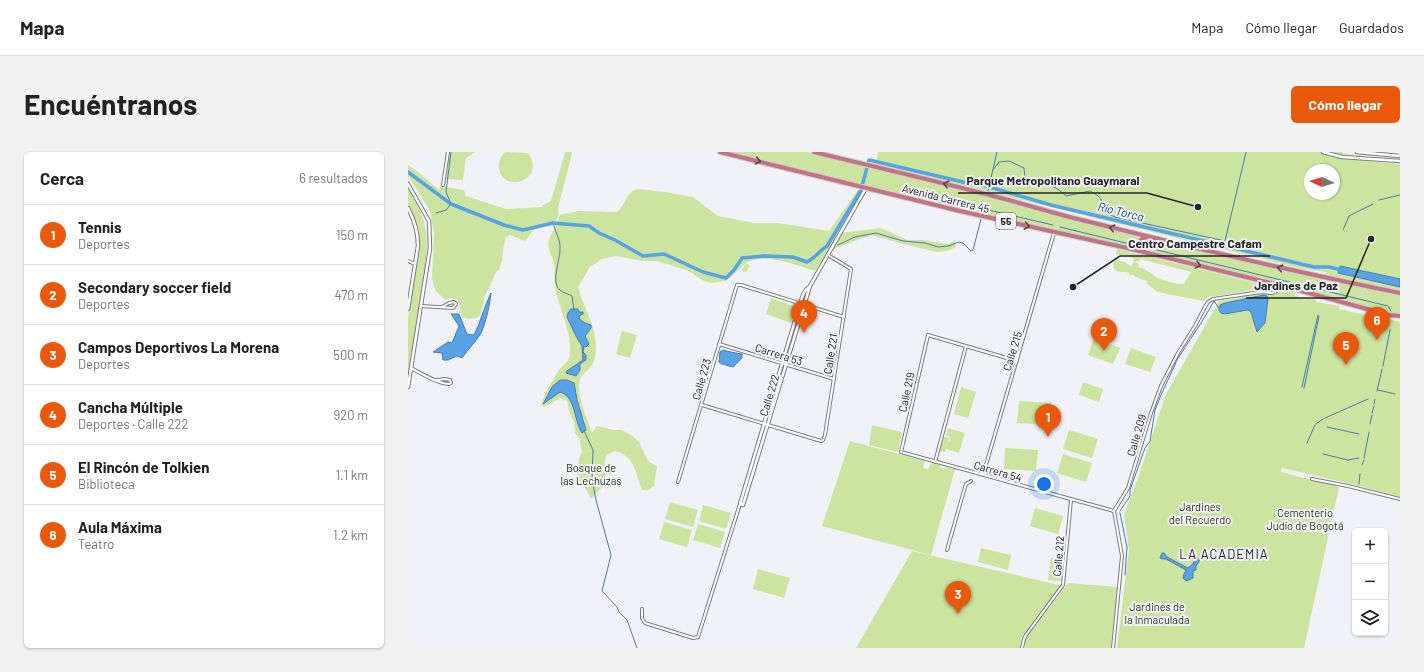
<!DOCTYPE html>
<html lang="es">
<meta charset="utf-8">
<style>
:root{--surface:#fff;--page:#f2f2f2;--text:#222;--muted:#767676;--line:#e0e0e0;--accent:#ea580c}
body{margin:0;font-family:Barlow,sans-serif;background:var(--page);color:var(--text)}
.controls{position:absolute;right:12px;bottom:12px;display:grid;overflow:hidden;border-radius:6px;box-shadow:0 1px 3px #0004}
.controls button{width:36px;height:36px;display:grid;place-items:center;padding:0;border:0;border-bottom:1px solid var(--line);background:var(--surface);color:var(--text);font:20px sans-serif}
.compass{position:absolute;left:896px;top:12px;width:36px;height:36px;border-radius:50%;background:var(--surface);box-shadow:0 1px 3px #0004;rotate:274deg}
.you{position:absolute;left:636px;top:332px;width:14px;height:14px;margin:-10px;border:3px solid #fff;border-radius:50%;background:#1a73e8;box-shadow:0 0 0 6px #1a73e833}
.badge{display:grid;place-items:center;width:26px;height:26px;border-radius:50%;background:var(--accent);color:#fff;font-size:13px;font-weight:700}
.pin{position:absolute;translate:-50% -33px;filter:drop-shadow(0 1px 2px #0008)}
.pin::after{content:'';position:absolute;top:21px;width:14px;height:12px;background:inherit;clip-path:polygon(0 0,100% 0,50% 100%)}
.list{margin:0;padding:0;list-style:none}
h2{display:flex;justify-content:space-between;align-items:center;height:52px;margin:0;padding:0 16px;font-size:17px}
h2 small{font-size:13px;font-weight:400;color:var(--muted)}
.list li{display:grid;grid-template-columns:26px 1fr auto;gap:12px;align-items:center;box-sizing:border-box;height:60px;padding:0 16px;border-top:1px solid var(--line)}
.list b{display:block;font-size:15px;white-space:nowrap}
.list p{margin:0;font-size:13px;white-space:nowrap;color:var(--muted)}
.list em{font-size:13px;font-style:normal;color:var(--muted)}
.icon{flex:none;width:22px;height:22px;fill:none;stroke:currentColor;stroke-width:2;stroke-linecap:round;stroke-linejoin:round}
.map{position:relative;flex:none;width:992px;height:496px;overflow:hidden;border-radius:6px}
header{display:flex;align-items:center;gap:24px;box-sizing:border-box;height:56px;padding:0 20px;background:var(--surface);border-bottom:1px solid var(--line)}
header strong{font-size:19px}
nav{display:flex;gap:22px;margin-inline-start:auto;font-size:14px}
.intro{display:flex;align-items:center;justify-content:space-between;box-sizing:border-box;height:96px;padding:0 24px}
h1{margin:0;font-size:28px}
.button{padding:10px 18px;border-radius:6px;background:var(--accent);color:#fff;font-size:14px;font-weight:700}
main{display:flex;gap:24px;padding:0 24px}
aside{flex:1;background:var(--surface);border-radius:6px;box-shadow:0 1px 3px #0004}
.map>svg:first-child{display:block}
.green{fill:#cbe4a0;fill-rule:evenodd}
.water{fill:#58a2e6;stroke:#497cad}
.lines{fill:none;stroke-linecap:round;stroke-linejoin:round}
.stream{stroke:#497cad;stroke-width:1}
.river{stroke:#58a2e6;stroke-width:3.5}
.street-casing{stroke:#797a7e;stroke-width:4}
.secondary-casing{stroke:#797a7e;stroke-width:4.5}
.highway-casing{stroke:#cfcfcf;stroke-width:6}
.street{stroke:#fff;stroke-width:2}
.secondary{stroke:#fff;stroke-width:2.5}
.highway{stroke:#c37483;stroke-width:4}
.oneway{stroke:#5c4147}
.labels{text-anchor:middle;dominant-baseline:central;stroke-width:4;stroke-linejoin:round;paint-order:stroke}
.shield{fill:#f1f2f7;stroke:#626265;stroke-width:1}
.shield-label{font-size:10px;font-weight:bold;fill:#252527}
.street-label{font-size:11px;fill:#252527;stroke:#f1f2f7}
.park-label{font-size:11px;fill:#2c3812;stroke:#f1f2f7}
.water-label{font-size:12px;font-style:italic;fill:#114774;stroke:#f1f2f7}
.quarter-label{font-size:13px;letter-spacing:1px;fill:#252527;stroke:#f1f2f7}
.leader{fill:none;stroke:#252527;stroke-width:1.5}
.callout-dot{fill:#252527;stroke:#f1f2f7;stroke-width:1.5}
.callout-label{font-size:12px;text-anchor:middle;font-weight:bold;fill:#252527;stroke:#f1f2f7;stroke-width:4;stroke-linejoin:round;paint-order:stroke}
</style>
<header>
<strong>Mapa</strong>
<nav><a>Mapa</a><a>Cómo llegar</a><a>Guardados</a></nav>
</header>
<div class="intro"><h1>Encuéntranos</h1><a class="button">Cómo llegar</a></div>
<main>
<aside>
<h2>Cerca<small>6 resultados</small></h2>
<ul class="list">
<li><span class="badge">1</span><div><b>Tennis</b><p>Deportes</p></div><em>150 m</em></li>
<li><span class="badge">2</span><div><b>Secondary soccer field</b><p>Deportes</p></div><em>470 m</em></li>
<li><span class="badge">3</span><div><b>Campos Deportivos La Morena</b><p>Deportes</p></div><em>500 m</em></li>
<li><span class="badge">4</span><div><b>Cancha Múltiple</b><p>Deportes · Calle 222</p></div><em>920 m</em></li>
<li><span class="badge">5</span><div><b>El Rincón de Tolkien</b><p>Biblioteca</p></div><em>1.1 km</em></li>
<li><span class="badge">6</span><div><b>Aula Máxima</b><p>Teatro</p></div><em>1.2 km</em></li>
</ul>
</aside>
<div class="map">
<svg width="992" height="496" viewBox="0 0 992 496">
<rect width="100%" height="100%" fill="#f1f2f7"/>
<path class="green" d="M41 0H67L58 6 55 28 37 27Z
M97 0 120 1C139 27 97 43 91 17 90 10 92 5 97 0Z
M157 0H164L162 10 150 56C154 77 133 71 123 81 121 83 120 86 117 89L102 83 98 85 95 97 94 109 91 118 88 120 83 132 76 145V150L72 163 68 166 61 167 54 165C51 158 52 152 49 147L42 146 37 148 27 138 24 126 26 81 23 65 21 57 0 24V13L9 19 31 38 32 34 56 38 58 44 98 57 134 55 135 53 143 49Z
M320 0H400L612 53 672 70 735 84 732 87V97C671 82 609 71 549 56 472 38 396 17 320 0Z
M470 0H935V1L958 4 935 2V7L992 12V127L932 114 930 121 992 135V139L923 124 917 120 891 116 468 12ZM902 18H926V42H902Z
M0 36C16 65 21 74 18 108L0 228V167L11 91 10 75 0 52Z
M230 37 257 40 285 45 310 64 346 71H370L421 79 450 38 454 40 431 81 473 76 499 88H514L541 92 547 88 548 95 539 99 529 100 495 92 463 83 420 99 407 119C388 113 357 100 338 111L342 114 338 120 334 118 338 111 318 129 303 131 294 128 281 119 249 109H234L208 104 194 107 182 115 170 135C176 157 188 173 188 196 188 204 186 213 180 218 177 220 175 222 173 225 166 238 179 267 184 281L189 274 206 278H214L225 284 231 290 240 309 249 314 246 334 241 338H234C227 321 228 305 207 299L199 303 196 311 200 317 196 326 195 334 183 347 177 335 173 333 169 328 171 307 174 300 171 286 167 281 166 270 161 259 159 249 153 246 136 255 133 253C137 241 144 229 151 218 156 211 161 211 162 201 164 182 151 155 147 136 146 128 147 119 146 111 144 104 140 98 140 91 140 89 150 68 152 63L170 59 209 60C219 53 216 41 230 37Z
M738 87C778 93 818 105 857 114 902 125 947 133 992 143V163L739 99 734 97 732 94 733 89Z
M709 97 860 134V136L800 145 796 149 759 142 748 139 739 132V129L727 125 725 123H722L719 120C710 120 703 120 706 109L708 108 716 110 724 115 726 107 717 103H709L708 101ZM732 107 783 120 776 132C767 132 759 130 750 126 744 123 738 116 730 115L731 112 728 110V109H731Z
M872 139H887V144L898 148 899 145 908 148 909 150 931 154V157L975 167V169L976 170 978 165H979L978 170 980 171 981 167 992 170V345L952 334 874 316 873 320 931 335 896 496H709L721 397 716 362 730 326 757 244 811 149 852 142H866Z
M363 146 388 155 383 171 358 162Z
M214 179 229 183 222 206 208 202Z
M686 186 712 196 705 212 680 203Z
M723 196 748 205 742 220 717 212Z
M675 230 695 237 691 250 671 243Z
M553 235 568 240 560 266 546 262Z
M611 249 643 251 642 273 609 271Z
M464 273 494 280 490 300 461 293Z
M540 276 557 281 551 301 538 297 537 300 531 299 535 284 541 286 540 290H541L542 285 538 283Z
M661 278 690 287 684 306 655 297Z
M442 289 517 309 515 316 520 317 523 311 532 313V315L536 317 537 315 547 317 523 403 414 374Z
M597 296 630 298 628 319 596 317Z
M655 302 684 311 678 330 649 321Z
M262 350 290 358 285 375 257 367Z
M295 353 323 361 318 377 291 369Z
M627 356 655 364 650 382 622 374Z
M256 370 284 378 279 395 251 387Z
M290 372 317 380 312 396 285 388Z
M573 396 603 403 600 418 570 410Z
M504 399 651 433V438L613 486 612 496H448Z
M643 406 655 408 653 429 640 428Z
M350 417 382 426 376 446 345 437Z
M660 431 709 435 703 496H617V488Z"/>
<path class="water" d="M932 114 992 127V135L930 121Z
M83 141C82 151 78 171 73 181 68 190 60 197 54 206L49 204 40 208H35L34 201 25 200 40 190 44 191 51 174 43 162H51L59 182 66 183C73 169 76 155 83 141Z
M856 143 859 144 860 147 857 171 849 180 843 160 840 158 816 162 813 161 811 158 812 153 817 151Z
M163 157H170L171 160H175V162L171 164C172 170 177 171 183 173V176L177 184 181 192 178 195 176 194 175 200 178 203V208L172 212V218L168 224 158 221 159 219 175 208 174 194 168 184 159 165 160 161Z
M315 198C322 200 327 201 334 202V206L325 215 314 212 311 210 312 200Z
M152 228H159L166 231 169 248 178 278 174 281C166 269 168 245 152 240L135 252 144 235Z
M754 401H756L759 405 780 416 785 412 788 405 792 408 788 414V418L785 419V426L779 429 775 426 776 422 778 418 758 407H755L752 406Z"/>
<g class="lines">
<path class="stream" d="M585 18 591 10 601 9 616 16 617 27 619 32C637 30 645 32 658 44L682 39C693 45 695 47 696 60L707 65 817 89 838 0
M580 39 589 0
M971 48 992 43
M576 57 645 73
M28 61 38 58 43 52 38 40 43 0
M145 71C147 79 152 87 152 95 153 107 142 130 152 138 155 141 161 142 164 144L166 158
M652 75 726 93
M935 78 941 64 965 52
M430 93 447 85 468 81 495 89 517 91 530 95 540 94 551 90 555 91 563 99 565 98 573 67
M737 95 980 154 983 159
M975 214 982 178
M894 235 910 163
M896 236 911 164
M970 238 987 242
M969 239 974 217
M966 252 967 247
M964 261 966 254
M917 266 960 247
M908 272 915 267
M962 272 964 263
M919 275 951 282
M176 279 185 298 184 327 188 348 203 403 194 439 209 455 211 460 219 468 229 496
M899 291 907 273
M915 302 940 308 951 306
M956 306 961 280
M954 313 956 308
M951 332 952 322
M712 359 722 344V338L737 296 742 289 747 258 753 243 770 206 793 171 806 149 811 156
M712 361 719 395 717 423"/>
<path class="river" d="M0 20 43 52 96 73 115 78 145 71 181 74 191 81 207 88 235 104 256 102 295 120 318 126 326 118 334 106 357 104 385 105 399 110C407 106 411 99 419 94L453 38 461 8 555 30 578 34 643 53 906 115H921L934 118"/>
<defs>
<path id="street" d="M35 33 40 0
M0 109 7 112
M13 154 45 156 48 152 46 150 41 151 34 155
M311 192 426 227
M609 209 520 183 493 300 706 359
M3 216C14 222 28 231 41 232L43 231 42 228 37 227 29 228
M294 253 413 289 415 288 417 283 443 117 420 103
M527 310 558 194
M575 323 646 81
M904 327 940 334 992 347
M270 330 329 133H333L436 165
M539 398 557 335 558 332 563 329
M234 457V466L237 471 285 486 290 485 332 352
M614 496 616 487 618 483 655 433 663 348
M705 496 714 404 706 359 720 336 743 261 753 234 770 201 787 174 798 153 800 150 805 147 853 140 864 141 878 135"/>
<path id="secondary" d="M915 0 934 5 992 9
M949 0 992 4
M0 32 21 69 22 96 0 235
M0 56C7 69 10 80 10 94L0 157
M402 134C396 138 394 145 392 152L332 352 335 353 402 134 458 36"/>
<path id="highway" d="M312 0 552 59 719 96 879 135 981 163 992 164
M406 0C467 15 528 29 589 45 620 53 651 63 682 70 785 96 888 120 992 141
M736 99 731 95C730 88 734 86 739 85"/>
</defs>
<use href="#street" class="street-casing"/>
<use href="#secondary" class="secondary-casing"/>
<use href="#highway" class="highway-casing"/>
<use href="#street" class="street"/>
<use href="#secondary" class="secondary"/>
<use href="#highway" class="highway"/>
</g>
<defs><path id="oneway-chevron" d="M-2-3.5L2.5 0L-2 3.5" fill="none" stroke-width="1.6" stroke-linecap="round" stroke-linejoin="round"/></defs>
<g class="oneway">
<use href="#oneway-chevron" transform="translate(350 9) rotate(13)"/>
<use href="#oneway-chevron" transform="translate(538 32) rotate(-166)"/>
<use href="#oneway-chevron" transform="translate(619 74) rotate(11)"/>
<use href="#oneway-chevron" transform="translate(704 76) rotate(-167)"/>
<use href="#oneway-chevron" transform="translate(790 113) rotate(14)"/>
<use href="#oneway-chevron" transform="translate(872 116) rotate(-167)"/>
</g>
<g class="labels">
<rect class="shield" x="588" y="61" width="20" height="16" rx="3"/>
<g class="shield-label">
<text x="598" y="69">55</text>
</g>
<g class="street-label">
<text transform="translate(538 46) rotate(14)">Avenida Carrera 45</text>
<text transform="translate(604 199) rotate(-73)">Calle 215</text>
<text transform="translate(371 202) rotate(17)">Carrera 53</text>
<text transform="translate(422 202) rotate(-81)">Calle 221</text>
<text transform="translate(293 227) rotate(-74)">Calle 223</text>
<text transform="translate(498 240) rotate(-78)">Calle 219</text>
<text transform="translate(361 243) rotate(-73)">Calle 222</text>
<text transform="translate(728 283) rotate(-74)">Calle 209</text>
<text transform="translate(590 319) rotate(16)">Carrera 54</text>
<text transform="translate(650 404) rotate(-85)">Calle 212</text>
</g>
<g class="park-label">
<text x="183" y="315">Bosque de<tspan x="183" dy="13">las Lechuzas</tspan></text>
<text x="792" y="354">Jardines<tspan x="792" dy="13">del Recuerdo</tspan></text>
<text x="897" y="360">Cementerio<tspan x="897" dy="13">Judío de Bogotá</tspan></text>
<text x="749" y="454">Jardines de<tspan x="749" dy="13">la Inmaculada</tspan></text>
</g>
<g class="water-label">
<text transform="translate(713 59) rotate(14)">Río Torca</text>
</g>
<g class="quarter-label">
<text x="816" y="402">LA ACADEMIA</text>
</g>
</g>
<path class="leader" d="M790 55L739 41H550M665 135L712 104H862M963 87L938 146H838"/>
<g class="callout-dot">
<circle cx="790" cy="55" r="4"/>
<circle cx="665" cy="135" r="4"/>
<circle cx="963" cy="87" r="4"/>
</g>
<g class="callout-label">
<text x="645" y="33">Parque Metropolitano Guaymaral</text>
<text x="787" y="96">Centro Campestre Cafam</text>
<text x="888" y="138">Jardines de Paz</text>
</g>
</svg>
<div class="controls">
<button>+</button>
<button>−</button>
<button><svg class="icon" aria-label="layers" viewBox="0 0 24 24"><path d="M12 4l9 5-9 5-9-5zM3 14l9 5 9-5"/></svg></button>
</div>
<svg class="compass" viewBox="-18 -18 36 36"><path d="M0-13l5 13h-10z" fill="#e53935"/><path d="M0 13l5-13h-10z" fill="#767676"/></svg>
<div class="you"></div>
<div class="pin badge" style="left:640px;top:285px">1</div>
<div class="pin badge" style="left:696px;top:199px">2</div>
<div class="pin badge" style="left:550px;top:462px">3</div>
<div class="pin badge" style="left:396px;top:181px">4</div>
<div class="pin badge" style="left:938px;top:213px">5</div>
<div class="pin badge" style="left:969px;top:188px">6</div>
</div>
</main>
